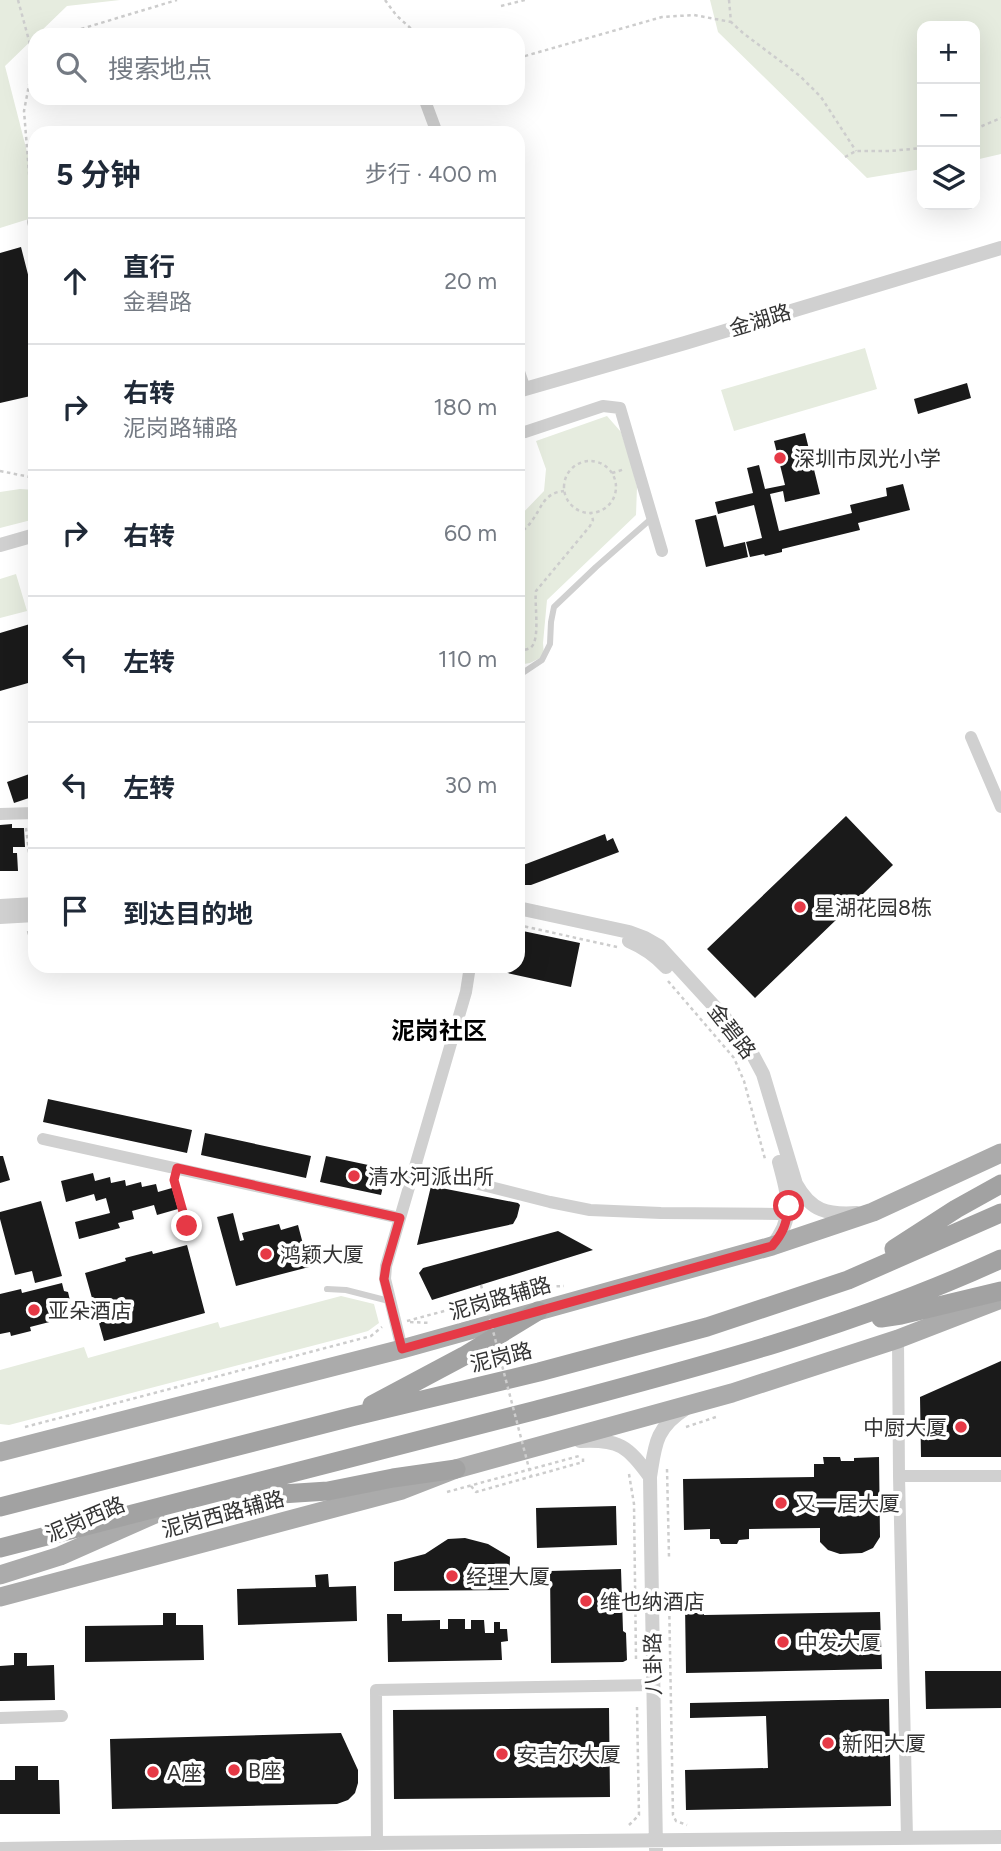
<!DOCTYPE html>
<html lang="zh">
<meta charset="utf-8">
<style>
:root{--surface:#fff;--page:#f2f2f3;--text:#1f2937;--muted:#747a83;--line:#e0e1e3}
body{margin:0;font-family:Figtree,"Noto Sans SC",sans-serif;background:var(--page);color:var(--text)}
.controls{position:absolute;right:21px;top:21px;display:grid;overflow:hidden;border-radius:14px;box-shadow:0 7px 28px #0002}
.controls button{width:63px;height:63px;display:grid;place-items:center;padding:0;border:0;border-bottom:2px solid var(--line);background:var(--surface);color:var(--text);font:35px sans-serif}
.stop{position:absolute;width:21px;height:21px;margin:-16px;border:5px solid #e63946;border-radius:50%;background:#fff}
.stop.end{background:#e63946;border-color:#fff;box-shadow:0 2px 7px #0008}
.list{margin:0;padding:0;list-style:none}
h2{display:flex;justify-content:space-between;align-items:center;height:91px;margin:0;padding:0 28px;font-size:30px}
h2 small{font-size:23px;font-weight:400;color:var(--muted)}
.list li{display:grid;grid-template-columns:46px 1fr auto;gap:21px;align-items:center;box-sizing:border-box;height:126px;padding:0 28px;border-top:2px solid var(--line)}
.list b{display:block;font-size:26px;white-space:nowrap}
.list p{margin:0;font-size:23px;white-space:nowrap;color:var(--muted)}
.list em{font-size:23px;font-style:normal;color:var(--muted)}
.icon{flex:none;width:38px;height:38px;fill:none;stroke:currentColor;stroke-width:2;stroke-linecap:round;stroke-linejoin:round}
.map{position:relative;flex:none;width:1001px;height:1851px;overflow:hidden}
.search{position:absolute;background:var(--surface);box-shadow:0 7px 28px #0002;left:28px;top:28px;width:497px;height:77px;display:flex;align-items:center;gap:18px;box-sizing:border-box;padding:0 24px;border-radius:21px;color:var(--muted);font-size:26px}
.panel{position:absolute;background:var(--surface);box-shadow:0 7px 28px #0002;left:28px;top:126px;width:497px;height:847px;border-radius:21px}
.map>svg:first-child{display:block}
.green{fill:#e6ecdf}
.building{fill:#1a1a1a}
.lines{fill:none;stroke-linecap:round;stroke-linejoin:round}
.path{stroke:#cdcdcd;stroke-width:2.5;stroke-dasharray:3.5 3.5;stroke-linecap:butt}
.service{stroke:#d0d0d0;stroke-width:6}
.minor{stroke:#d0d0d0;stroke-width:12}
.tertiary{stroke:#d0d0d0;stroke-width:14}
.primary{stroke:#ababab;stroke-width:19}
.trunk{stroke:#a2a2a2;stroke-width:19}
.path-bridge{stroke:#cdcdcd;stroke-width:2.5;stroke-dasharray:3.5 3.5;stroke-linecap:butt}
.route{stroke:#e63946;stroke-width:9}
.poi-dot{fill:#e63946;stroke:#fff;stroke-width:2.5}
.labels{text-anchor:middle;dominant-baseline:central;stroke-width:7;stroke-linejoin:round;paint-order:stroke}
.street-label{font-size:21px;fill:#333;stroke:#fff}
.poi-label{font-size:21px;fill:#333;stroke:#fff;text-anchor:start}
.quarter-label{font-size:24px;font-weight:bold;fill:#000;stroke:#fff}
</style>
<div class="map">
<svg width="1001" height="1851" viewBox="0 0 1001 1851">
<rect width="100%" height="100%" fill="#fff"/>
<path class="green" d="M0 0H120L67 6 37 35H35V37L5 66 35 183V217L0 228Z
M710 0H1001V154L975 160V26H922V169L867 178 718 32Z
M865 348 877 389 734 431 721 390Z
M607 416 621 432 632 467 637 487 636 515 547 600 543 643 544 656 530 663 518 665V518L544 491 546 469 536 441Z
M20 489 35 490V519L0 528V492Z
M16 574 27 611 0 618V579Z
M341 1296 374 1304 379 1323 368 1331 350 1336 9 1425 0 1424V1370L84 1347 88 1358 218 1322 220 1328Z"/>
<path class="building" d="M21 247 35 302V395L0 403V253Z
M967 383 971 398 918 414 914 399Z
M805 433 820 494 785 502 783 491 770 494 779 531 852 513 850 505 887 496 886 488 903 484 910 510 858 523 860 530 782 549V552L765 556 764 554 750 557 746 542 762 538 754 505 718 514 715 502 753 493 747 468 759 465 765 489 785 485 774 441Z
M716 515 724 547 745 542 748 557 706 567 695 520Z
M30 624 35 641V647L30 648 33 660H35V681L0 691V633Z
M35 772V796L14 803 7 782Z
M846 816 893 865 755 998 707 949Z
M12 824V828H24L25 847H13V853H17L18 871H0V825Z
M605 834 607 841 613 838 619 852 531 885H525L520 883 518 867Z
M518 930 580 943 571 987 480 967 518 966Z
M48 1099 192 1130 187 1153 43 1122Z
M205 1133 311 1156 306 1178 201 1155Z
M0 1156H3L10 1180 0 1183Z
M326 1156 387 1169 381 1195 320 1182Z
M93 1173 95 1181 110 1177 111 1183 125 1180 126 1186 141 1182 142 1187 156 1184 158 1192 172 1188 178 1209 157 1215 154 1205 132 1211 134 1219 118 1223 120 1228 79 1239 75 1222 110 1213 106 1198 96 1201 94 1194 66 1202 61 1181Z
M431 1186 518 1203 520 1205 517 1217 513 1224 417 1245Z
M41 1201 62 1276 35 1283 32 1271 15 1275 0 1219V1212Z
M233 1213 240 1241 244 1240 242 1233 279 1224 281 1230 298 1225 309 1267 236 1286 217 1217Z
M558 1231 593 1250 432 1300 419 1273 423 1268Z
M187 1245 205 1313 104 1341 85 1273 126 1261 125 1258 152 1251 153 1254Z
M62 1283 64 1291 68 1292 72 1309 63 1311 65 1318 30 1327 31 1331 11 1336 10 1332 0 1334V1294L21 1289 22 1293Z
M1001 1361V1457H921L920 1397Z
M823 1457H840L841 1461H854V1458L879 1457 880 1537 873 1548 862 1553 840 1554 828 1550 820 1542V1528L749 1529V1539L739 1540 737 1544H721L719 1539H710V1529L684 1530 683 1479 814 1477V1464H824Z
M616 1506 617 1545 537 1548 536 1508Z
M465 1538 488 1544 510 1557 509 1590 394 1591V1562L425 1554 448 1539Z
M621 1569 623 1631 626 1633 627 1660 623 1662 551 1663 550 1571Z
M328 1574 329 1587 356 1586 357 1621 238 1625 237 1589 316 1587 315 1575Z
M685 1605H704V1615L880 1612 882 1669 686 1673Z
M163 1613H176V1625H203L204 1660 85 1662V1626L163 1625Z
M387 1614H402V1621L440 1620V1629H448V1619H465V1629H471V1620H484L485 1633H494V1622H500V1629H507L508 1641 501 1642 502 1660 388 1662Z
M14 1653H27V1666L54 1665 55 1700 0 1701V1666L14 1665Z
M925 1671H1001V1708L926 1709Z
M889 1699 891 1806 686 1810 685 1770 768 1768 766 1716 690 1718V1703Z
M609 1708 610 1797 394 1799 393 1710Z
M341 1733 358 1770V1783L355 1793 348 1800 337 1804 112 1809 110 1739Z
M15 1766H38V1780H59L60 1814H0V1780H15Z"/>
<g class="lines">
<path class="path" d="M18 0 34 59 24 111 32 210
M385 0 396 15 418 35
M729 0 731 22 743 33 800 76 821 97 856 151
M501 6 525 0
M61 35 177 0
M518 58 662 17 694 15 731 22
M975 129 1001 118
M845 157 856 151H890L922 148
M564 487a26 26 0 1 1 52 0a26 26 0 1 1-52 0Z
M0 471 35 478
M612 473 625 469
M518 535C522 531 528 527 531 522 542 508 543 493 564 491
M518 651C519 651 529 649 530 648 541 642 534 603 536 591L590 526 593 520 591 513
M26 828 32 877 29 889
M518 925 617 947
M28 931 29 935H35
M668 981 734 1058 744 1081 765 1159
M407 1321 534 1287 564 1286
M410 1322 431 1323
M25 1427 371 1336 382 1327
M686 1427 719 1416
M667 1469 669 1557
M629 1474 634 1504 636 1659
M471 1486 476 1492 583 1462V1455
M447 1492 579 1456
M669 1595 673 1815 676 1821 687 1825
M629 1825 639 1815 637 1707"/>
<path class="service" d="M518 673 524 672 542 660 550 644 551 622 554 607 596 567 652 518
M177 1168 174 1180 187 1226
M327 1289 346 1290 389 1301"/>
<path class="minor" d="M424 98 437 133
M33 222 35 228
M518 369 525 389
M518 433 525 432 603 406 620 408 662 551
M971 737 1001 807
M0 814 35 813
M43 1139 400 1218
M415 1168 550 1202 590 1210 661 1213 779 1214
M898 1339 899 1476 907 1838
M402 1349 385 1279 386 1266 466 992 470 966
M899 1476H1001
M0 1718 62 1716
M377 1843 376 1690 653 1685"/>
<path class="tertiary" d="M518 391 685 343 1001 248
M0 545 35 535
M0 906 35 904
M518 908 629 932 645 938 659 946 735 1029 747 1044 763 1074 796 1184C811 1211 827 1215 857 1213
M0 917 35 915
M629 941C643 947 656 956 666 967
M772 1246C796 1216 788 1196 779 1162
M580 1441C619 1439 628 1446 650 1477
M0 1849 377 1843 1001 1837
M656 1849 650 1477C655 1446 655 1428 685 1409"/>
<path class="primary" d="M0 1452 402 1349 772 1246 873 1212 1001 1153
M0 1575 60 1556 155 1514
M0 1597 402 1490 456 1469 732 1393 898 1339 1001 1299"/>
<path class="trunk" d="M894 1249 956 1209 1001 1184
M881 1318 901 1315 1001 1291
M372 1405 464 1356 538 1311
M233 1497 328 1491 393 1478 456 1469
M0 1507 351 1417 539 1372 707 1327 848 1280 1001 1213
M0 1548C178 1502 356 1458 533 1411 692 1369 851 1328 1001 1259"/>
<path class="path-bridge" d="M481 1285 531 1476"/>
</g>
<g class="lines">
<path class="route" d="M187 1226 174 1180 177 1168 400 1218 386 1266 384 1279 402 1349 772 1246C784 1232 786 1224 789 1206"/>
</g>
<g class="poi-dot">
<circle cx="780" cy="458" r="7"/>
<circle cx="800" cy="907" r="7"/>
<circle cx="354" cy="1176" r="7"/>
<circle cx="266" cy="1254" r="7"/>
<circle cx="34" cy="1310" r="7"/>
<circle cx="961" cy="1427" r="7"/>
<circle cx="781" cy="1503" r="7"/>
<circle cx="452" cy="1576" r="7"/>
<circle cx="586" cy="1601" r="7"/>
<circle cx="783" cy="1642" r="7"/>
<circle cx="828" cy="1743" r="7"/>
<circle cx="502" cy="1754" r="7"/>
<circle cx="234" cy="1770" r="7"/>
<circle cx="153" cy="1772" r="7"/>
</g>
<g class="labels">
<g class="street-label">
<text transform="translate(760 320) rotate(-17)">金湖路</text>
<text transform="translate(732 1031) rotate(52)">金碧路</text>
<text transform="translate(500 1298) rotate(-16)">泥岗路辅路</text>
<text transform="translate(501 1357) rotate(-14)">泥岗路</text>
<text transform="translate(223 1514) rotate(-15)">泥岗西路辅路</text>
<text transform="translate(85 1519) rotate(-23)">泥岗西路</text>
<text transform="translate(653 1664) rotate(-91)">八卦路</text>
</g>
<g class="poi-label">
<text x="794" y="458">深圳市凤光小学</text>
<text x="814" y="907">星湖花园8栋</text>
<text x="368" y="1176">清水河派出所</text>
<text x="280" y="1254">鸿颖大厦</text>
<text x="48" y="1310">亚朵酒店</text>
<text x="947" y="1427" text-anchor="end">中厨大厦</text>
<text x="795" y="1503">又一居大厦</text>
<text x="466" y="1576">经理大厦</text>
<text x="600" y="1601">维也纳酒店</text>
<text x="797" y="1642">中发大厦</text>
<text x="842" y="1743">新阳大厦</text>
<text x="516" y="1754">安吉尔大厦</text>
<text x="248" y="1770">B座</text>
<text x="167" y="1772">A座</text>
</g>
<g class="quarter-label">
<text x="439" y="1030">泥岗社区</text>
</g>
</g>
</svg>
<div class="controls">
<button>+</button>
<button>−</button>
<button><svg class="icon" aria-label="layers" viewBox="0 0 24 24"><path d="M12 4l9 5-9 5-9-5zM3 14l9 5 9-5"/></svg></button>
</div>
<div class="stop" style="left:789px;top:1206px"></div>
<div class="stop end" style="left:187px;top:1226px"></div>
<div class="search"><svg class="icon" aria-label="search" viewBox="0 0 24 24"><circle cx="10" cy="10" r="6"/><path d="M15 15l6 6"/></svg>搜索地点</div>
<section class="panel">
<h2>5 分钟<small>步行 · 400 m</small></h2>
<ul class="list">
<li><svg class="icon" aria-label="ahead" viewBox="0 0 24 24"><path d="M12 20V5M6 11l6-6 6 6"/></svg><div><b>直行</b><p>金碧路</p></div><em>20 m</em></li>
<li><svg class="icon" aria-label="right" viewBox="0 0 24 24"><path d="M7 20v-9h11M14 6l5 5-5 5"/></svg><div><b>右转</b><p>泥岗路辅路</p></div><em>180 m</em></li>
<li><svg class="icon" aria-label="right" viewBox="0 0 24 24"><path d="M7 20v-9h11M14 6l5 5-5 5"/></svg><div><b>右转</b></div><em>60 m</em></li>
<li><svg class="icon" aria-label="left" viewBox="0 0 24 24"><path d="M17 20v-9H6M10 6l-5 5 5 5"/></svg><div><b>左转</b></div><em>110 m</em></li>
<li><svg class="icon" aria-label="left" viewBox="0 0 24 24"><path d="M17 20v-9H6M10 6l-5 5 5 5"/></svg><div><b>左转</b></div><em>30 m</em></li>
<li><svg class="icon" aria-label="arrive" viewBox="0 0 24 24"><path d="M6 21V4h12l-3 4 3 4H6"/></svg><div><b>到达目的地</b></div></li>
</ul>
</section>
</div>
